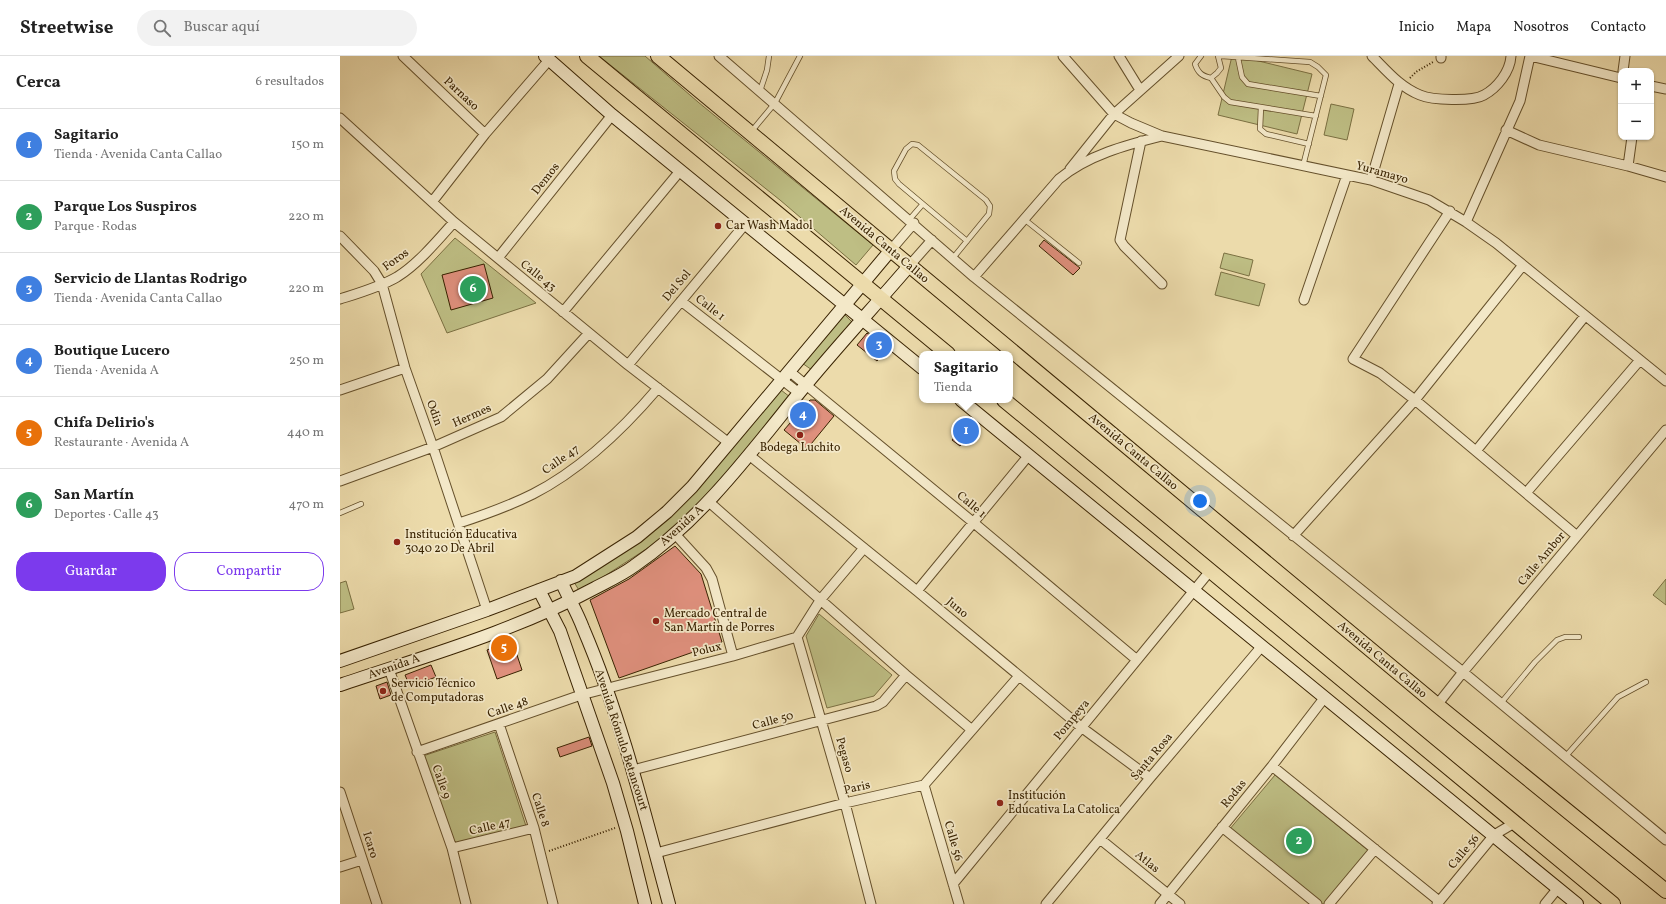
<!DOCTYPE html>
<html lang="es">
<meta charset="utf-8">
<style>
:root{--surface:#fff;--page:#f2f2f2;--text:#222;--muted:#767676;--line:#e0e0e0;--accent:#7c3aed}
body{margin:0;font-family:Vollkorn,serif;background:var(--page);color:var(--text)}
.controls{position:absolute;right:12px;top:12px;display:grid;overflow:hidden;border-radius:8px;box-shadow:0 1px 3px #0004}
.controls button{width:36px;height:36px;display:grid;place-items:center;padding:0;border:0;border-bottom:1px solid var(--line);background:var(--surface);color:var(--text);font:20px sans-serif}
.you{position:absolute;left:860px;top:445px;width:14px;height:14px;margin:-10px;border:3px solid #fff;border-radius:50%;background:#1a73e8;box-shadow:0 0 0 6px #1a73e833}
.badge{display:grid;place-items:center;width:26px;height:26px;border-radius:50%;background:var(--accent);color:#fff;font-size:13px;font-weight:700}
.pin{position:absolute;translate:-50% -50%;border:2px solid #fff;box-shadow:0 1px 4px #0006}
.popup{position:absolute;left:579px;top:295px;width:94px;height:52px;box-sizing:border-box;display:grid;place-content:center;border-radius:8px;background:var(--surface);filter:drop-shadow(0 1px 3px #0005);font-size:13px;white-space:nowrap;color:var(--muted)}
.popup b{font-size:15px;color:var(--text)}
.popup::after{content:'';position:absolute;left:50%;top:100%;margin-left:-8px;border:8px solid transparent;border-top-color:var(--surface)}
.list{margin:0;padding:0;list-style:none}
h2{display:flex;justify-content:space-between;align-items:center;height:52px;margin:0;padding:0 16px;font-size:17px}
h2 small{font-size:13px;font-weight:400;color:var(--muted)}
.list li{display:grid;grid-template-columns:26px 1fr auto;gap:12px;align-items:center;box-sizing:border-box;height:72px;padding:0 16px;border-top:1px solid var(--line)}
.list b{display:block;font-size:15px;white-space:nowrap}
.list p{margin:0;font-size:13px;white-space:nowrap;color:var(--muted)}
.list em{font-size:13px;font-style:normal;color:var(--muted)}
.actions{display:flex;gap:8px;padding:12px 16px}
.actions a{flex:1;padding:9px 0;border:1px solid var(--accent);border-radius:16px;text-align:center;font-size:14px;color:var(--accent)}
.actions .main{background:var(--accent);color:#fff}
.icon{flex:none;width:22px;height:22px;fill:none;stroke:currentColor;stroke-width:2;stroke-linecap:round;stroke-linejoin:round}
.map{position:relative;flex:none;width:1326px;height:848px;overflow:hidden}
header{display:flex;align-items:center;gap:24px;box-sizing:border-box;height:56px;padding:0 20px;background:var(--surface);border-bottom:1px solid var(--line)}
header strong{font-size:19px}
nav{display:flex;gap:22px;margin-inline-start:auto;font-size:14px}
.search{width:280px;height:36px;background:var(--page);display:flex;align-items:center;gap:10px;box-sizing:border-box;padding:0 14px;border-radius:22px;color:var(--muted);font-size:15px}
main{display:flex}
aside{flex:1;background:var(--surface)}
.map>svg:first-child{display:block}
.green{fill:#bebe84;stroke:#7b7042}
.building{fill:#df907d;stroke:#382200}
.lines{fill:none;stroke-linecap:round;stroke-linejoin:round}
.lane-casing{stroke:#65502b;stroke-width:6}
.street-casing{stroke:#65502b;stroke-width:11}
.secondary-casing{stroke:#382200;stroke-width:14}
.primary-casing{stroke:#382200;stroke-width:16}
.path{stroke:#382200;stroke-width:2;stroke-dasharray:1 2;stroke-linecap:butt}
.lane{stroke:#f3e8c8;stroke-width:4.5}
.street{stroke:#f3e8c8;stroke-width:9}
.secondary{stroke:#f3e8c8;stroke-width:12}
.primary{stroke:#ecdbab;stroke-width:14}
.poi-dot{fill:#8f2418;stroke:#f3e8c8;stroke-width:1.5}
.labels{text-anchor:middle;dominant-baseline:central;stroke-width:3.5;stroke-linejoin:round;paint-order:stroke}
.street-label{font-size:12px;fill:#382200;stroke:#f3e8c8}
.poi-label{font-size:12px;fill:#382200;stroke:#f3e8c8;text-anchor:start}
</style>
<header>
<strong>Streetwise</strong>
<div class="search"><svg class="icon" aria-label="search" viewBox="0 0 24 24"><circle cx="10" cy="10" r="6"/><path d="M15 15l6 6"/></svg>Buscar aquí</div>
<nav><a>Inicio</a><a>Mapa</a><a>Nosotros</a><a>Contacto</a></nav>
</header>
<main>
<aside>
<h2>Cerca<small>6 resultados</small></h2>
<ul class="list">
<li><span class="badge" style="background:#3f7fe0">1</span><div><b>Sagitario</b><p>Tienda · Avenida Canta Callao</p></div><em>150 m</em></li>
<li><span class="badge" style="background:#2e9e5b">2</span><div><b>Parque Los Suspiros</b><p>Parque · Rodas</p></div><em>220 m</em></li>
<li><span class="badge" style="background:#3f7fe0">3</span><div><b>Servicio de Llantas Rodrigo</b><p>Tienda · Avenida Canta Callao</p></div><em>220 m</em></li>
<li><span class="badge" style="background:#3f7fe0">4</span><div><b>Boutique Lucero</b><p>Tienda · Avenida A</p></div><em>250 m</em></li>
<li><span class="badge" style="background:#e8710a">5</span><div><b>Chifa Delirio's</b><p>Restaurante · Avenida A</p></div><em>440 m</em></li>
<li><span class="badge" style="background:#2e9e5b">6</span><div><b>San Martín</b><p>Deportes · Calle 43</p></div><em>470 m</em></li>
</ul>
<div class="actions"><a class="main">Guardar</a><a>Compartir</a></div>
</aside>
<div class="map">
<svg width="1326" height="848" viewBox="0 0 1326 848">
<rect width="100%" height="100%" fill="#ecdbab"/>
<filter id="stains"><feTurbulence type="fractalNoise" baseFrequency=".005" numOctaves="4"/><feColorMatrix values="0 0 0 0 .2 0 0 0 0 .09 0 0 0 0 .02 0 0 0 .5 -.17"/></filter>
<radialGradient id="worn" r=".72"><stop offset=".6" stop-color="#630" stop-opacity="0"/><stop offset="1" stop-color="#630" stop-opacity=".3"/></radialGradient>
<path class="green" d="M259 0H305L358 46 533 189 516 209 440 144Z
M892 0H898L972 18 957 78 878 59Z
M991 48 1014 53 1007 84 984 79Z
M115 182 196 247 107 277 81 218Z
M884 197 913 204 909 220 880 212Z
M881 216 925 228 919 250 875 239Z
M504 258 512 266 472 314 462 307Z
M441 334 450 341 368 441 314 488 240 536 234 526 336 456Z
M1326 523V549L1313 539Z
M6 525 14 553 0 557V527Z
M479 558 552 619 534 640 487 652 466 580Z
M155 676 186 770 114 788 83 700Z
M935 719 1030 796 987 848H980L889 774Z"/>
<path class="building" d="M704 184 740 212 733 219 699 190Z
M144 208 153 242 111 254 102 219Z
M527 277 547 293 537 305 517 289Z
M470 344H475L494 360 467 393 444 374Z
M631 362 638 368 620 390 612 384Z
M335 490 361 518 382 586 279 622 250 544 289 523Z
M172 584 182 614 157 623 147 594Z
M91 609 96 621 70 631 65 619Z
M47 626 51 639 40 643 36 630Z
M249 681 252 690 220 701 217 692Z"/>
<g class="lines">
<defs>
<path id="lane" d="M861 0 855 8C858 17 862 20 871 22L877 17 881 12 878 0
M881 0 970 6 978 11 986 19 963 110
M898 2 902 21 908 28 981 40
M871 22 884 41 890 46 976 60
M420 35 427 14 429 0
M921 51 920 73 926 78 969 88
M411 76 435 47 460 0
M684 163 739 207
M569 164 582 149
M613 202 649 158 650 150 646 144 578 89 572 88 566 93 554 115 555 123 559 128 627 185
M0 457 21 448
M1161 647 1195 606 1217 584 1225 581H1239
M1225 701 1278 641 1306 626"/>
<path id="street" d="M63 0 145 78
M379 0 634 221 1123 616 1326 784
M723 0 774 58 791 67 822 80 1031 124 1089 144 1126 166 1156 187 1326 325
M779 0 800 34
M1032 0C1047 15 1060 31 1080 39 1092 44 1132 46 1144 39 1157 32 1170 16 1171 0
M1101 0V2
M1190 0 1281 22
M1283 15 1285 0
M1311 30 1326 33
M0 62 114 166 288 309 389 387
M1166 74 1199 89 1288 110 1326 121
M801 85 780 184 784 190 822 228
M1288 110 1292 81
M730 113 774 58 839 0
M1031 124 1059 28
M92 146 145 78 209 4
M1110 155 1013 303 1040 317 1075 344 1237 480
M1126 166 1180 45 1190 0
M0 180 34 215 42 228 65 312 93 391 147 554
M550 195 574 167
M158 202 272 59
M569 210 592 184
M634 221 719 123C748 99 786 89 822 80
M0 243C19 237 40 231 57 221 78 208 98 184 114 166
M964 244 1007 119
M341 245 459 337
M223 256 340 115
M288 309 406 167
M449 315 634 467 797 604
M0 334 65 312
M1136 395 1245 260
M409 399 577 535 741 671 810 722
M0 425 93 391 161 361 207 323 249 277
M1186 437 1300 304
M369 446 566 619 632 674
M119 467C144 459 169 450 193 438 242 413 283 373 318 332
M335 478 366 512 372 523 393 600
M953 480 1075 344 1183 209
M577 535 689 399
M457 581 505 747 531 848
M49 613 112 792 126 848
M1097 649 1123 616 1326 374
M159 668 194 772 213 848
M77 696 241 639 393 600 457 581 481 543 524 492
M932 710 1099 845
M293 714 536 650 543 646 566 619
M584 729 619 848
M0 736 37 848
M882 771 977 848
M760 783 840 848
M112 792 194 772
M316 797 505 747 584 729 679 620
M0 811 22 804
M613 828 870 515
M706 848 810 722 922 590
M820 848 932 710 985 641
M989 848 1035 793
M1097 848 1154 779 1176 766
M1205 848 1218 832"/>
<path id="secondary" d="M205 0 272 59 582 312
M621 344 1237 848
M221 525C228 541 237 556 243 572 281 661 304 755 329 848
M199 534 220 575 273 727 287 775 305 848
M0 605 147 554 236 520 297 481 327 456 352 431 550 195
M0 629C86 600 175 575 255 532 268 525 282 519 294 510 360 465 409 399 459 337 494 294 533 252 569 210"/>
<path id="primary" d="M247 0 608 298
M318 0 1097 649 1326 835
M664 344 1273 848"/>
</defs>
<use href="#lane" class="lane-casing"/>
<use href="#street" class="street-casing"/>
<use href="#secondary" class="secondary-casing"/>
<use href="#primary" class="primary-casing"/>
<path class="path" d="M1070 22 1076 16 1093 6
M209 795 275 772"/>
<use href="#lane" class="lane"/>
<use href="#street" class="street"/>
<use href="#secondary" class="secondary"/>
<use href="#primary" class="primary"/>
</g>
<g class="poi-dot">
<circle cx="378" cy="170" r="4"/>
<circle cx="460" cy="379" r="4"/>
<circle cx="57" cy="486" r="4"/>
<circle cx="316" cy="565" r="4"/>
<circle cx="43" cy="635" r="4"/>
<circle cx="660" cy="747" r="4"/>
</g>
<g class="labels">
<g class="street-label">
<text transform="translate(121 38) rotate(43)">Parnaso</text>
<text transform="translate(1042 117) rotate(16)">Yuramayo</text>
<text transform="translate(206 123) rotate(-52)">Demos</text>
<text transform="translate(544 189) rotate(40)">Avenida Canta Callao</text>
<text transform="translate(56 204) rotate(-36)">Foros</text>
<text transform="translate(198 220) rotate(39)">Calle 43</text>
<text transform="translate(337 230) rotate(-50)">Del Sol</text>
<text transform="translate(370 252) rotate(38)">Calle 1</text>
<text transform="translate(94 357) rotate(70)">Odin</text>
<text transform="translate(132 360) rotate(-24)">Hermes</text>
<text transform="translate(793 396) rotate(40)">Avenida Canta Callao</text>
<text transform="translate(221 404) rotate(-35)">Calle 47</text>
<text transform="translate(631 449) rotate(40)">Calle 1</text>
<text transform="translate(342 470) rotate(-42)">Avenida A</text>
<text transform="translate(1202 503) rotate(-50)">Calle Ambor</text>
<text transform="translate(617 552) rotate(40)">Juno</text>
<text transform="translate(367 594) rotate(-14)">Polux</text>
<text transform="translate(1042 604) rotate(40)">Avenida Canta Callao</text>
<text transform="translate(54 611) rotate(-19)">Avenida A</text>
<text transform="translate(168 652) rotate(-19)">Calle 48</text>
<text transform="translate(732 664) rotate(-51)">Pompeya</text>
<text transform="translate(433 665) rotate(-15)">Calle 50</text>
<text transform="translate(281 684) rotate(72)">Avenida Rómulo Betancourt</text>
<text transform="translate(504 699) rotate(74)">Pegaso</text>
<text transform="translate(812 701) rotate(-50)">Santa Rosa</text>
<text transform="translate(101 726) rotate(70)">Calle 9</text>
<text transform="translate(517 732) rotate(-13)">Paris</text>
<text transform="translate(894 738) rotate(-51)">Rodas</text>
<text transform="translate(200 754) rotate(72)">Calle 8</text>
<text transform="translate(150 771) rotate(-13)">Calle 47</text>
<text transform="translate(613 785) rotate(74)">Calle 56</text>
<text transform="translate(30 789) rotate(72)">Icaro</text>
<text transform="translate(1124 796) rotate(-50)">Calle 56</text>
<text transform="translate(807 806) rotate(39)">Atlas</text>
</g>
<g class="poi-label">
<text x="386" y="170">Car Wash Madol</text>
<text x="460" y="392" text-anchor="middle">Bodega Luchito</text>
<text x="65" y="479">Institución Educativa<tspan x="65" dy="14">3040 20 De Abril</tspan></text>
<text x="324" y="558">Mercado Central de<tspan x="324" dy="14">San Martin de Porres</tspan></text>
<text x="51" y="628">Servicio Técnico<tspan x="51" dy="14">de Computadoras</tspan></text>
<text x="668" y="740">Institución<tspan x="668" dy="14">Educativa La Catolica</tspan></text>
</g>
</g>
<rect width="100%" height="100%" filter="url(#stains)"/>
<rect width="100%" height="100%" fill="url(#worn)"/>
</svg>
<div class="controls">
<button>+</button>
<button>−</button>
</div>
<div class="you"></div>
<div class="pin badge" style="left:626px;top:375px;background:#3f7fe0">1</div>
<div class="popup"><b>Sagitario</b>Tienda</div>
<div class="pin badge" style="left:959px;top:785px;background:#2e9e5b">2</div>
<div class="pin badge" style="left:539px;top:289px;background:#3f7fe0">3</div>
<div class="pin badge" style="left:463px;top:359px;background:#3f7fe0">4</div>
<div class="pin badge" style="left:164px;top:592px;background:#e8710a">5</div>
<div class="pin badge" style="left:133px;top:233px;background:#2e9e5b">6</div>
</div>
</main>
